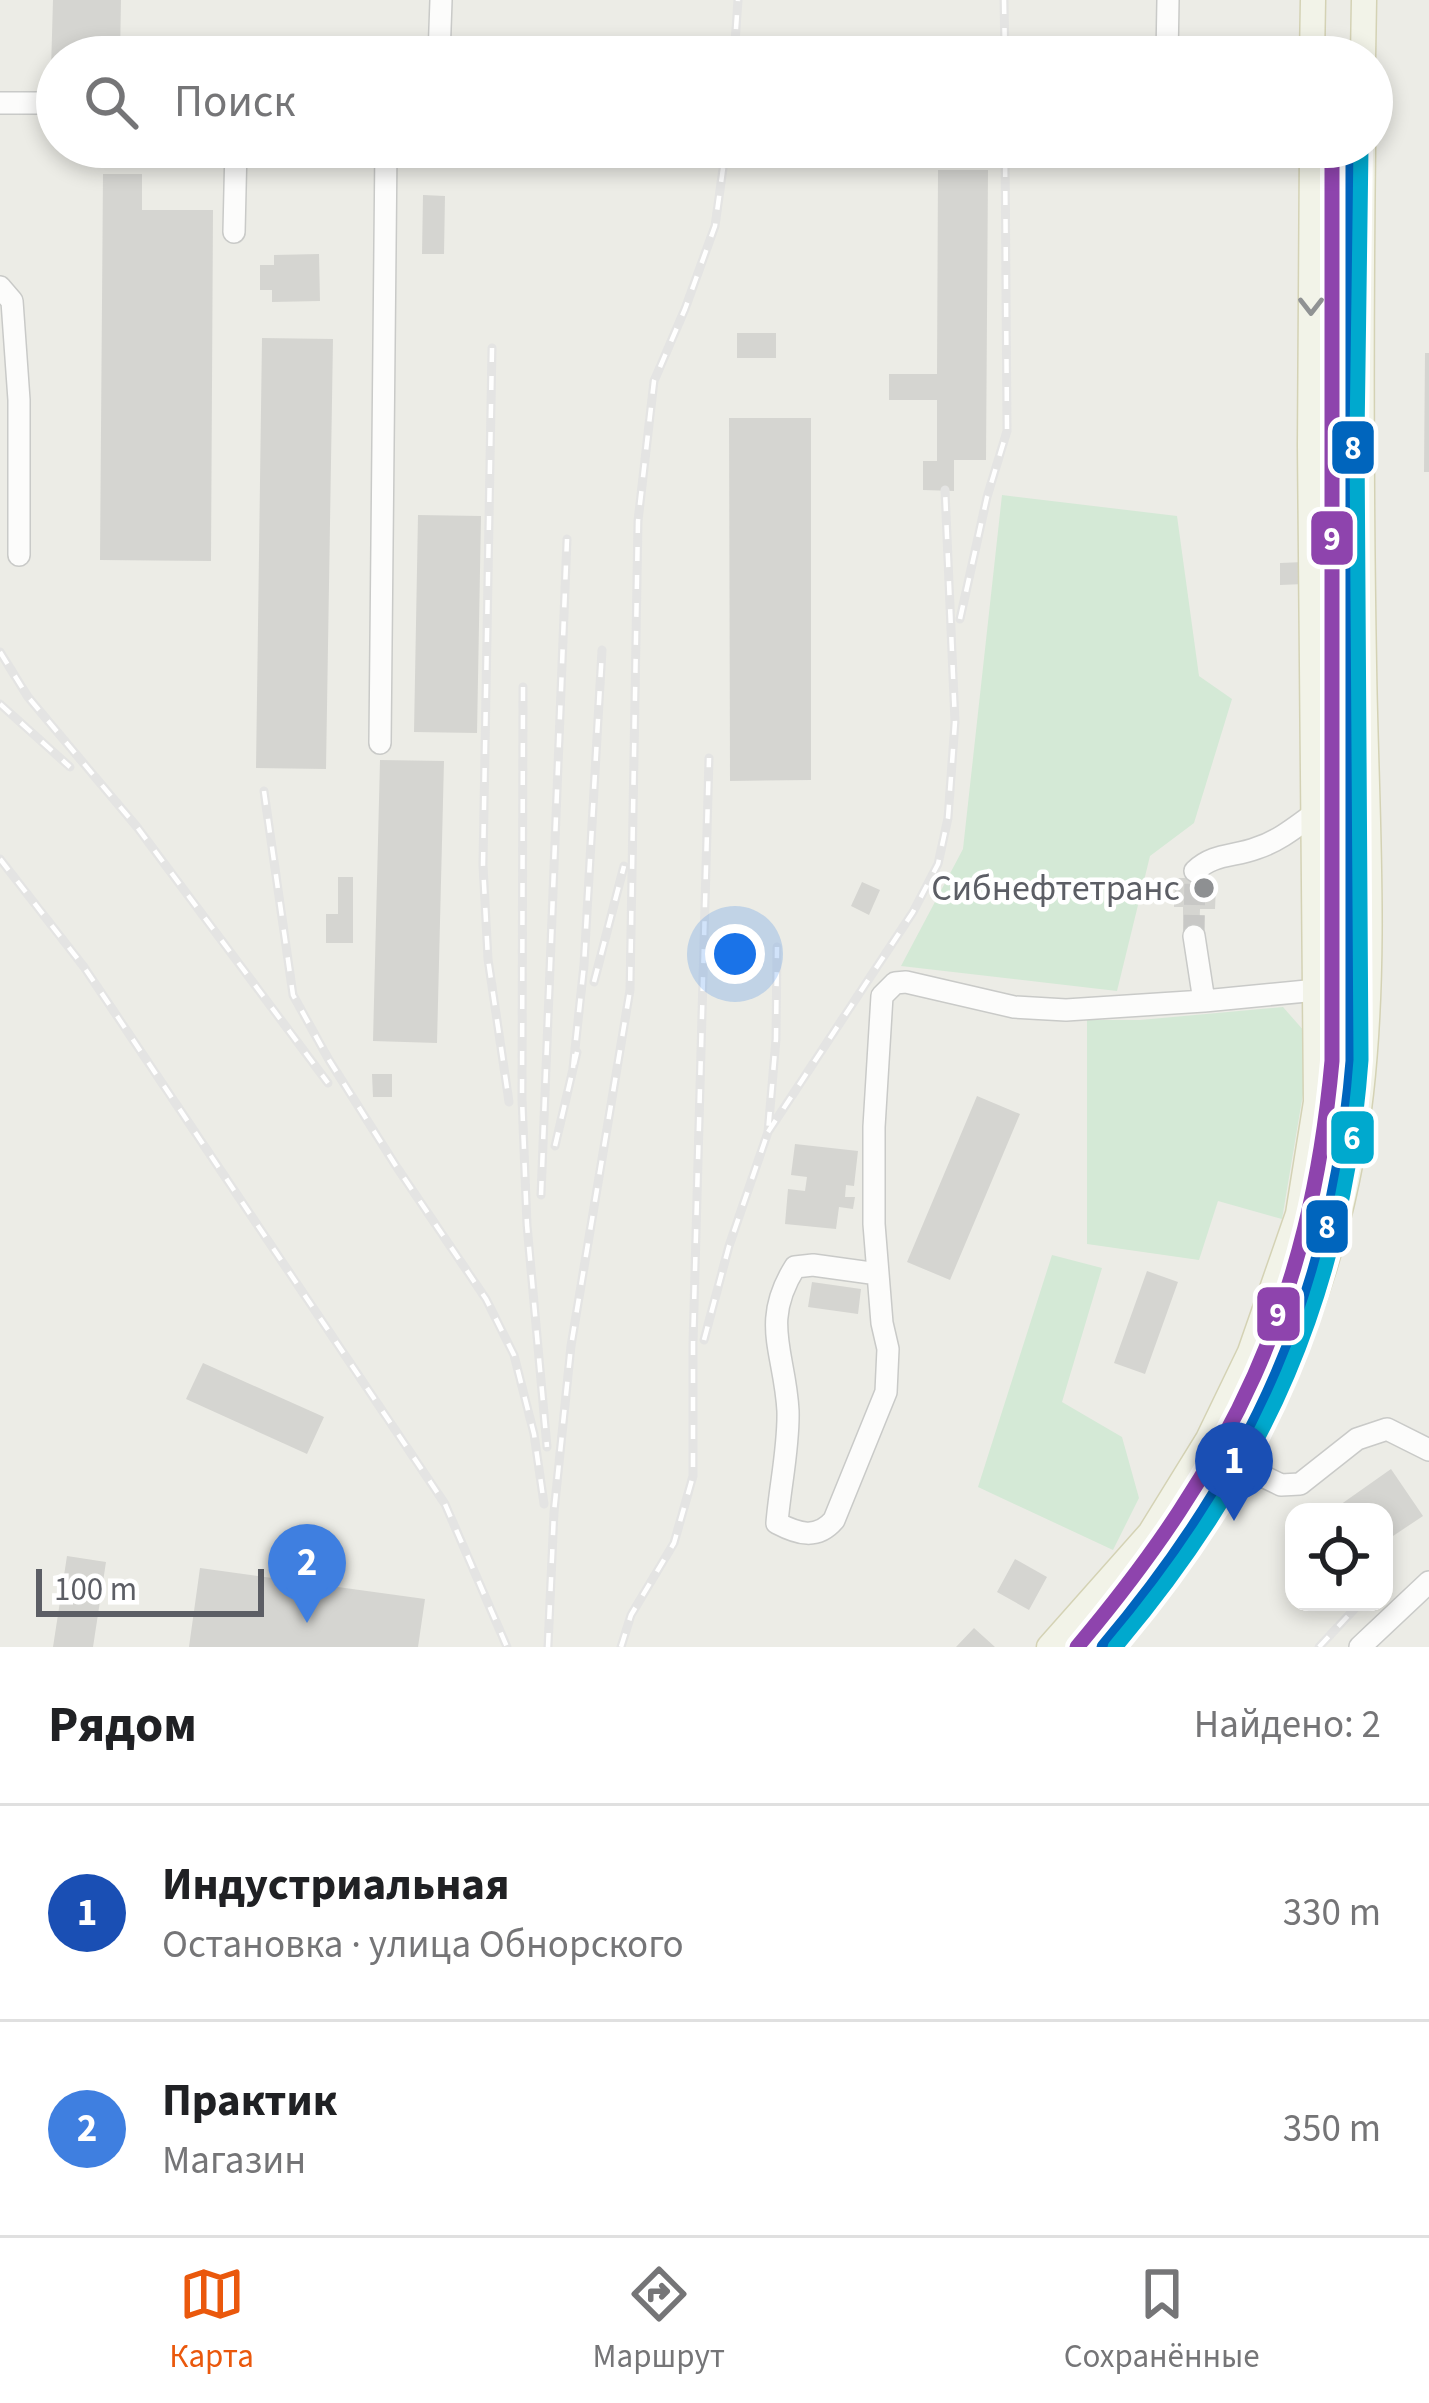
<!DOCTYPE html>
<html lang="ru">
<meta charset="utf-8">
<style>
:root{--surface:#fff;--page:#f6f6f6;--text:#202124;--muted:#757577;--line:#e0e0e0;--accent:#ea580c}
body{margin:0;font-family:"Source Sans 3",sans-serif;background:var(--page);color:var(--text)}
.controls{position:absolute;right:36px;bottom:36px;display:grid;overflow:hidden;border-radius:24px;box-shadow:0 6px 18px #0003}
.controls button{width:108px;height:108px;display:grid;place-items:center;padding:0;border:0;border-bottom:3px solid var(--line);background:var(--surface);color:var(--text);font:60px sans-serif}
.scale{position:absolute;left:36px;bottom:30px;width:228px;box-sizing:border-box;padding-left:12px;border:6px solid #5c5e65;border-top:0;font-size:33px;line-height:42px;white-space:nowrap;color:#5c5e65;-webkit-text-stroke:9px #fff;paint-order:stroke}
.you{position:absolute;left:735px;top:954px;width:42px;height:42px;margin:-30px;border:9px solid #fff;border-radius:50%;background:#1a73e8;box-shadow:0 0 0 18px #1a73e833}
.badge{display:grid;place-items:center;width:78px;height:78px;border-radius:50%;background:var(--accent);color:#fff;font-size:39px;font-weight:700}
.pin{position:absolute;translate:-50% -99px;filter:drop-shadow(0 3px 6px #0008)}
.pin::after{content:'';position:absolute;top:63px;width:42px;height:36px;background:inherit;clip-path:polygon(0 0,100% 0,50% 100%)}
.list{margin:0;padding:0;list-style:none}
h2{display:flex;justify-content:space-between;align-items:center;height:156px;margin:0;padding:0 48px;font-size:51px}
h2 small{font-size:39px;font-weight:400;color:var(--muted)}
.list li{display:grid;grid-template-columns:78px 1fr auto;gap:36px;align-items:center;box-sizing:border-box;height:216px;padding:0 48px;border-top:3px solid var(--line)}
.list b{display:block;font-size:45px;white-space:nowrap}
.list p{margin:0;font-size:39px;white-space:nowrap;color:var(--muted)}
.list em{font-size:39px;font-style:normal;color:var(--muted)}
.icon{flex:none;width:66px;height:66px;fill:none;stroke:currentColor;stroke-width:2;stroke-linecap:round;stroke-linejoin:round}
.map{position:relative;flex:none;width:1429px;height:1647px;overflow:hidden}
.search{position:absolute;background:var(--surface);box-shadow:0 6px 18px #0003;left:36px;right:36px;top:36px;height:132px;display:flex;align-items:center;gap:30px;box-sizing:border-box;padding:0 42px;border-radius:66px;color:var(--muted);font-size:45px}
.sheet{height:588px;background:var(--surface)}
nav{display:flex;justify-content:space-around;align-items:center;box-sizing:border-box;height:168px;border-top:3px solid var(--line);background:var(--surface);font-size:33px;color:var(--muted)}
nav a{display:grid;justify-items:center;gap:6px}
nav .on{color:var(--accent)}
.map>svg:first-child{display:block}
.green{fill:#d4e9d6}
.building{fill:#d5d5d1}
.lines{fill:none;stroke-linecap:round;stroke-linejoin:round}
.minor-tunnel{stroke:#c8c8c6;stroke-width:21;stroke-dasharray:21 10;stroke-linecap:butt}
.minor-casing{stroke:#c9cac8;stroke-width:24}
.major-casing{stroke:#d4d2b4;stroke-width:27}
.minor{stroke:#fcfcfb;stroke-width:21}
.major{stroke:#f2f3e8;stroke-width:24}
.rail-casing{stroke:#e4e4e3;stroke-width:9}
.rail{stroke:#fff;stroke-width:4.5;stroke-dasharray:14;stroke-linecap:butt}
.tram-1-casing{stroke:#fff;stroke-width:24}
.tram-2-casing{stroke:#fff;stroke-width:24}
.tram-3-casing{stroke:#fff;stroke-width:24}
.tram-1{stroke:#8e44ad;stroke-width:15}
.tram-2{stroke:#0065bd;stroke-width:15}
.tram-3{stroke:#00a9ce;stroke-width:15}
.oneway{stroke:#909293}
.poi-dot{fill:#8e9092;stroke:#fff;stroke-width:4.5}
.labels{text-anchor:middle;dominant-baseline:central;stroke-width:9;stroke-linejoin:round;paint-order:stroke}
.poi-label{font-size:36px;fill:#5c5e65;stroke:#fff;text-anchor:end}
.line-badge{stroke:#fff;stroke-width:4.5}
.badge-label{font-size:33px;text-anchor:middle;font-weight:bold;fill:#fff}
</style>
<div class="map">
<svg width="1429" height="1647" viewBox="0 0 1429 1647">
<rect width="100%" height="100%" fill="#ecece6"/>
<path class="green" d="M1002 495 1177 516 1199 676 1232 699 1194 823 1150 856 1117 991 901 966 963 849Z
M1283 1007 1312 1040 1282 1219 1218 1201 1199 1260 1087 1244V1020H1140Z
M1052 1255 1102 1268 1062 1402 1122 1437 1139 1498 1113 1550 978 1487Z"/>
<path class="building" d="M53 0H121L120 57H57V70H51Z
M938 170H988L986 460H954V491L923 490V461H937V400H889V374H937Z
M103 174H142V210H213L211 561 100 560Z
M423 195 445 196 444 254H422Z
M319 254 320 301 272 302V290H260V265H274V255Z
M737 333H776V358H737Z
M262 338 333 339 326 769 256 768Z
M1425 353H1429V472H1424Z
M729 418H811V780L730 781Z
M418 515 481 516 477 733 414 732Z
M1304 562V584L1280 585V563Z
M380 760 444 761 437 1043 373 1041Z
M1186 871H1203L1202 886H1216L1215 909H1200L1199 936H1183V907H1174L1175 878H1187Z
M338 877H353V943H326V914H338Z
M862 882 880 890 869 915 851 906Z
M372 1074H392V1097H373Z
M977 1096 1020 1114 950 1280 907 1262Z
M795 1144 858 1151 854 1186 846 1185 845 1197H855L853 1209 839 1207 836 1229 785 1224 788 1189 805 1191 807 1177 791 1175Z
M1147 1271 1178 1282 1145 1374 1114 1363Z
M812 1282 861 1289 858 1314 808 1307Z
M203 1363 324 1417 307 1454 186 1399Z
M1391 1469 1423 1516 1384 1542V1512H1330Z
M67 1556 106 1562 93 1647H53Z
M1015 1559 1047 1577 1029 1610 997 1592Z
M200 1568 425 1599 418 1647H189Z
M974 1628 995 1647H956Z"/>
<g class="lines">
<path class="minor-tunnel" d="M1194 936 1195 871"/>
<defs>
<path id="minor" d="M439 57 441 0
M1167 57 1168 0
M0 103H57
M234 232 236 147
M0 287 12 301 19 400V555
M380 743 386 147
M1195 871C1214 853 1234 857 1257 848 1279 841 1297 826 1315 813
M1194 936 1204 1001 1317 990
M878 1274 813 1265 795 1267C760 1323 785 1352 788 1411 789 1447 780 1486 777 1523 798 1534 817 1540 834 1520L886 1392 888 1349 882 1323 874 1224V1127L882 996 895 983 906 982 1014 1007 1066 1010 1204 1001
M1240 1465 1281 1485 1300 1484 1357 1439 1387 1429 1429 1450
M1360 1647 1429 1582"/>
<path id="major" d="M1312 57 1313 0
M1363 57 1364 0
M1310 445 1360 435
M1049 1647 1150 1533 1208 1439 1250 1352 1298 1214 1316 1102 1310 445 1312 147
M1109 1647C1245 1494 1338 1298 1361 1093 1377 952 1366 807 1364 665 1361 493 1361 320 1363 147"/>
</defs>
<use href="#minor" class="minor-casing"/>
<use href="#major" class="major-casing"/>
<use href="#minor" class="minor"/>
<use href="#major" class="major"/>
<defs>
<path id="rail" d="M1004 0 1005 57
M734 57 738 0
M492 348 483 865 488 959 509 1102
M960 619 987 497 1007 431 1005 147
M0 652 28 697 137 827 328 1083
M523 687 522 1099 527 1225 547 1447
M0 704 70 767
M264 791 293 995 329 1060 396 1166 486 1299 514 1355 534 1434 544 1504
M0 859 84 967 445 1504 507 1647
M594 982 624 866
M573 1068 584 965 602 650
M768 1132 913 912 938 864 948 818 955 722 945 490
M555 1146 577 1052
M541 1195 567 539
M704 1340 729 1246 768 1132 776 1039 777 947
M548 1647 554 1512 571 1346 630 990 638 521 654 381 685 309 715 226 726 147
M621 1647 631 1615 674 1543 693 1476V1344L709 758
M1319 1647 1361 1602"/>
</defs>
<use href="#rail" class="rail-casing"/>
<use href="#rail" class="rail"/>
<defs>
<path id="tram-1" d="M1077 1647C1232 1463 1310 1302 1332 1061V147"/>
<path id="tram-2" d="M1104 1647C1254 1470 1334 1292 1353 1061V147"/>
<path id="tram-3" d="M1115 1647C1265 1470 1344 1291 1361 1060L1357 439 1361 147"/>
</defs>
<use href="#tram-1" class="tram-1-casing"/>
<use href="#tram-2" class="tram-2-casing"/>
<use href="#tram-3" class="tram-3-casing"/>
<use href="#tram-1" class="tram-1"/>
<use href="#tram-2" class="tram-2"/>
<use href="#tram-3" class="tram-3"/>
</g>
<defs><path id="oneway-chevron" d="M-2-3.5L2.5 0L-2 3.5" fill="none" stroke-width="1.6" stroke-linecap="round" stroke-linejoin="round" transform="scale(3)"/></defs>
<use class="oneway" href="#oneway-chevron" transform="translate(1311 306) rotate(90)"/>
<circle class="poi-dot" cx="1204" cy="888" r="12"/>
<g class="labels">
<g class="poi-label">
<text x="1180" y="888">Сибнефтетранс</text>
</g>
</g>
<g class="line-badge">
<rect x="1330" y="419" width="46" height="57" rx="12" fill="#0065bd"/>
<rect x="1309" y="509" width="46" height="58" rx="12" fill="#8e44ad"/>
<rect x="1329" y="1109" width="47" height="57" rx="12" fill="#00a9ce"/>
<rect x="1304" y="1198" width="46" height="57" rx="12" fill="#0065bd"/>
<rect x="1255" y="1285" width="47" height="58" rx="12" fill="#8e44ad"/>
</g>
<g class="badge-label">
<text x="1353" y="459">8</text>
<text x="1332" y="550">9</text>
<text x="1352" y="1149">6</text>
<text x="1327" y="1238">8</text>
<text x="1278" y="1326">9</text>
</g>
</svg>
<div class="controls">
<button><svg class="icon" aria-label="locate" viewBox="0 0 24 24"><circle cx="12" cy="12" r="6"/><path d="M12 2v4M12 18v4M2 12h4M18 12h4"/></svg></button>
</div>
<div class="scale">100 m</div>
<div class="you"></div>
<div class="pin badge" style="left:1234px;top:1521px;background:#1a4fb4">1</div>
<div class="pin badge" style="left:307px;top:1623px;background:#3f7fe0">2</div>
<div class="search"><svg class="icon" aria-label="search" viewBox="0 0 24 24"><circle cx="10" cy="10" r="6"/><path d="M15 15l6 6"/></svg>Поиск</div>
</div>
<section class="sheet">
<h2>Рядом<small>Найдено: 2</small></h2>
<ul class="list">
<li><span class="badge" style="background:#1a4fb4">1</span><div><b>Индустриальная</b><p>Остановка · улица Обнорского</p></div><em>330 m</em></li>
<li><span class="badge" style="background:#3f7fe0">2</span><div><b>Практик</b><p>Магазин</p></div><em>350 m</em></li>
</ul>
</section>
<nav>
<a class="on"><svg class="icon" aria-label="map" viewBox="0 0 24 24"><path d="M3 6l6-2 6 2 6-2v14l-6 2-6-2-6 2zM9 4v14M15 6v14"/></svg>Карта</a>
<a><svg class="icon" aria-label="directions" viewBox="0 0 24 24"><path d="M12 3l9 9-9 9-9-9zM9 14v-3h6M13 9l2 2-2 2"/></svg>Маршрут</a>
<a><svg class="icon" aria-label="saved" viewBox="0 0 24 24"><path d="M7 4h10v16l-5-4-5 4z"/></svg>Сохранённые</a>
</nav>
